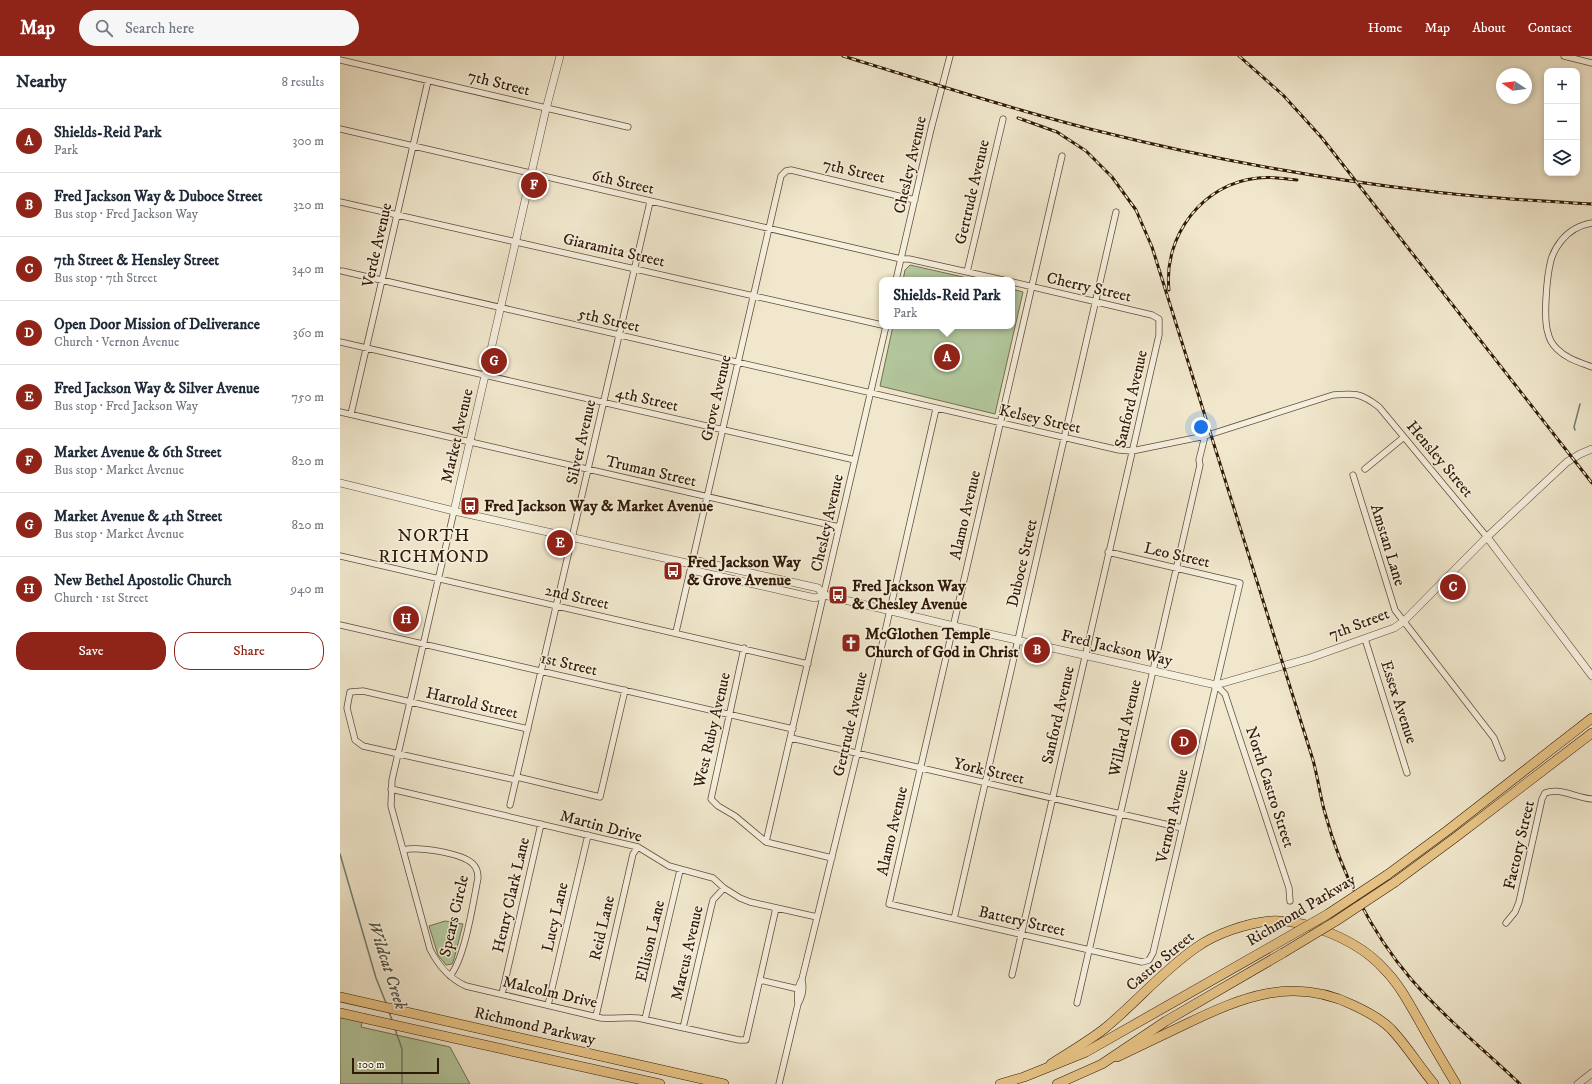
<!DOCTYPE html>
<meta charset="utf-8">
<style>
:root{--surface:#fff;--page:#f6f6f7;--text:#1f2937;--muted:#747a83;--line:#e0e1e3;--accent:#8f2418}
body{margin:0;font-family:"IM FELL DW Pica",serif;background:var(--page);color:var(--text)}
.controls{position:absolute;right:12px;top:12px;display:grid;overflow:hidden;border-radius:8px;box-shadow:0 2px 6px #0003}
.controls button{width:36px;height:36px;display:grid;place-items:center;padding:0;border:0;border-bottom:1px solid var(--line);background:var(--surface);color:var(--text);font:20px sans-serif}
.compass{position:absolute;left:1156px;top:12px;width:36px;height:36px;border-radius:50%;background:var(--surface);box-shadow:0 2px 6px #0003;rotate:283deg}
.scale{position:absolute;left:12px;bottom:10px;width:87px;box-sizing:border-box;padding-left:4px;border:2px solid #301906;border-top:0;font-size:11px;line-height:14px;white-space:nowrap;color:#301906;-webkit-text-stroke:3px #f5efde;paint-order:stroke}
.you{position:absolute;left:861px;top:371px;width:14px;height:14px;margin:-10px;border:3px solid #fff;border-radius:50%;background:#1a73e8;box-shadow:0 0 0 6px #1a73e833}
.badge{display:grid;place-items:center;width:26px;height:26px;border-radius:50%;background:var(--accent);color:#fff;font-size:13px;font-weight:700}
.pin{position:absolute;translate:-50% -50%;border:2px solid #fff;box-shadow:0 1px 4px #0006}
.popup{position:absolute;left:539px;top:221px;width:136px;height:52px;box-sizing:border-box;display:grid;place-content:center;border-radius:8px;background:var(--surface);filter:drop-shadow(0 1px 3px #0005);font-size:13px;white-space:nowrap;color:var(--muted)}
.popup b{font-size:15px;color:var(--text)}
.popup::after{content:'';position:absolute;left:50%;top:100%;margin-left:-8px;border:8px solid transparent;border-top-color:var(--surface)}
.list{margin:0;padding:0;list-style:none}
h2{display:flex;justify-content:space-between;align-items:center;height:52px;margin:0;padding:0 16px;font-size:17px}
h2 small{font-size:13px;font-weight:400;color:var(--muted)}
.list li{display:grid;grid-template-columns:26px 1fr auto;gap:12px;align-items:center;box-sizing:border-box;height:64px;padding:0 16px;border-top:1px solid var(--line)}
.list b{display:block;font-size:15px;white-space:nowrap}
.list p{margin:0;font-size:13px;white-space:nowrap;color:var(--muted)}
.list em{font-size:13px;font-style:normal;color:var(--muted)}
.actions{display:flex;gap:8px;padding:12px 16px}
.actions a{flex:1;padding:9px 0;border:1px solid var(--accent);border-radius:16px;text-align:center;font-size:14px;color:var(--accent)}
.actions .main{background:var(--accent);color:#fff}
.icon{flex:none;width:22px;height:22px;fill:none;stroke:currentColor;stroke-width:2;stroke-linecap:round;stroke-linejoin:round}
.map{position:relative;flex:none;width:1252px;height:1028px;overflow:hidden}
header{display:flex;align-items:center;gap:24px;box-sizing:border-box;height:56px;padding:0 20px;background:var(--accent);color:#fff}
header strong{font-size:19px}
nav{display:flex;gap:22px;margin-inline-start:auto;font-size:14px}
.search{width:280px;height:36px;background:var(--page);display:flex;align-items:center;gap:10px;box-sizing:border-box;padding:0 14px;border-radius:22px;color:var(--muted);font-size:15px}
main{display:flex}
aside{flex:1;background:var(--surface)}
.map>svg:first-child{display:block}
.green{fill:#b3c79d;stroke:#727052}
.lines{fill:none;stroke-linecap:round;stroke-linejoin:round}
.stream{stroke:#707d73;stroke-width:1.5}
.minor-casing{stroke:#604c38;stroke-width:7}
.tertiary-casing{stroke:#604c38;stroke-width:8}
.primary-casing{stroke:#301906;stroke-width:10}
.trunk-casing{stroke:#301906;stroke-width:10}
.minor{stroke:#f5efde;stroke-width:5.5}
.tertiary{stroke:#f5efde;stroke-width:7}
.primary{stroke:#e8c486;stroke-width:9}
.trunk{stroke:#e8c486;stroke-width:9}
.rail-casing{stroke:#301906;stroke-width:3}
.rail{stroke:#f5efde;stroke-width:1.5;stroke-dasharray:4.5;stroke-linecap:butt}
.trunk-bridge-casing{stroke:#301906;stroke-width:10;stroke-linecap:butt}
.trunk-bridge{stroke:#e8c486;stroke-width:9}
.labels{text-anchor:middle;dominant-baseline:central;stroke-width:3;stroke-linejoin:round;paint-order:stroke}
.street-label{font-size:16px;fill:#301906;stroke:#f5efde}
.poi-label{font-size:16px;font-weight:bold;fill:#301906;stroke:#f5efde;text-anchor:start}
.water-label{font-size:17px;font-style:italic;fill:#555346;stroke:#f5efde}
.quarter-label{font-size:18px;letter-spacing:1px;fill:#301906;stroke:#f5efde}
</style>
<header>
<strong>Map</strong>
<div class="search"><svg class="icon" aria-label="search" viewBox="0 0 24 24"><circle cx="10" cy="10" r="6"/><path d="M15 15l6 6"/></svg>Search here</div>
<nav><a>Home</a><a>Map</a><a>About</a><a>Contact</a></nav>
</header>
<main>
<aside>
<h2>Nearby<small>8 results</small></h2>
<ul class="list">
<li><span class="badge">A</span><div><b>Shields-Reid Park</b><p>Park</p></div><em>300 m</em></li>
<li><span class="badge">B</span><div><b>Fred Jackson Way &amp; Duboce Street</b><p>Bus stop · Fred Jackson Way</p></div><em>320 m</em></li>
<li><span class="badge">C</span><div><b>7th Street &amp; Hensley Street</b><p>Bus stop · 7th Street</p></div><em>340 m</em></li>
<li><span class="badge">D</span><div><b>Open Door Mission of Deliverance</b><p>Church · Vernon Avenue</p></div><em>360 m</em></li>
<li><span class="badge">E</span><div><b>Fred Jackson Way &amp; Silver Avenue</b><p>Bus stop · Fred Jackson Way</p></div><em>750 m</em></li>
<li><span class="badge">F</span><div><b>Market Avenue &amp; 6th Street</b><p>Bus stop · Market Avenue</p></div><em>820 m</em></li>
<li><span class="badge">G</span><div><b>Market Avenue &amp; 4th Street</b><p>Bus stop · Market Avenue</p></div><em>820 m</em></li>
<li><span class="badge">H</span><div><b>New Bethel Apostolic Church</b><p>Church · 1st Street</p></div><em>940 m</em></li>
</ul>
<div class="actions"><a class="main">Save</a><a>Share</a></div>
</aside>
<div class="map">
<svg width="1252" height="1028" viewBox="0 0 1252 1028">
<rect width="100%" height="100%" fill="#f0e7cc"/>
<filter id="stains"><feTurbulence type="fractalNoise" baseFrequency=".005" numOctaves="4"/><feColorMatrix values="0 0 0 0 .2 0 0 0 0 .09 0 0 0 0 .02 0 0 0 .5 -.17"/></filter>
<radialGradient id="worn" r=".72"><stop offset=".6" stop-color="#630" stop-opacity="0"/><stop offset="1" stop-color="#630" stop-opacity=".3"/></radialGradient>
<path class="green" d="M570 209 632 223 637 224H563L565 214Z
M672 233 683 236 655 358 540 330 553 270H672Z
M105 865 123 868 114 903 112 908 106 909 98 899 89 870Z
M0 957 23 962 21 971 110 991 130 1028H0Z"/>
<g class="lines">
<path class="stream" d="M1235 374 1234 371 1240 348
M0 798 36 922 46 947
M49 956 52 964
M55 973 62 993V1028"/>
<defs>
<path id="minor" d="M1224 0 1252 7
M0 4 288 71
M0 73 561 203H569L663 224
M722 100 549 848 802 906 809 904 813 897 900 527 768 496
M0 146 542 269
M1252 167C1240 169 1229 175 1221 185 1217 190 1213 197 1211 204 1207 219 1203 262 1208 277 1209 282 1213 289 1217 293 1227 303 1239 306 1252 311
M2 215 779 394 792 395 865 380 993 339C1015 337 1021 337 1039 351L1147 481
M627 216 663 63
M556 224 591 73 610 0
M0 286 515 404
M0 356 499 471
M11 358 88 25
M1025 413 1064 381
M1013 419 1055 554 1154 682 1162 702
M114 455 52 724 51 750 90 893C98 909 108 922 126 930L261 962C273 963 285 961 298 962L399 984H406L436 852
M0 500 468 608
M0 569 453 673
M336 576 441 120 446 115 451 114 575 144
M1025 583 1067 717
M404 592 371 743 378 750 395 760 426 786 492 802
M876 629 885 638 949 832 950 845
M451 682 842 772
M177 721 260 741 285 634
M176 724 23 690 15 684 7 652 10 636 23 635 188 673
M51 733 298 791 329 810 373 822 384 832 400 842 410 846 477 861
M170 749 310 146
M426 786 546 270
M63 794C78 790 122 797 133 808 137 812 138 817 138 822 133 847 125 902 110 920
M614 863 776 156
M1166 867 1175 856 1179 846 1202 743 1205 737C1220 731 1236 742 1252 743
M672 919 819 279V263L812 259 672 226
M420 924 458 933
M162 938 201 768
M737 947 860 409 859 404 865 380
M458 948C457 940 457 931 462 923L517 698 596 353
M208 949 248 779
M256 960 293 798 298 791
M305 963 340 814
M343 972 371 852 373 844 384 832
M439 1028 458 948C462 941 464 932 462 924"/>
<path id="tertiary" d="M0 427 114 455 351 508 358 505 478 532 484 539
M114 455 206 53 220 0
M1147 481 1252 620
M351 508 356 515 475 542 484 539 614 570 876 629 970 602 1054 572 1063 566 1147 481 1227 406 1240 398 1252 393
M1238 1028 1252 1017"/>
<path id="primary" d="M777 1001C800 990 823 979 846 968 902 941 952 920 1013 949 1026 955 1040 962 1051 973 1067 990 1079 1010 1094 1028
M711 1008C728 997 747 986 764 973 796 947 822 915 857 891 875 878 907 867 930 865 968 863 1019 885 1044 913 1060 929 1070 949 1081 968 1092 988 1104 1008 1116 1028"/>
<path id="trunk" d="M1047 819 1108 774 1252 662
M1055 826 1116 781 1252 677
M0 941 384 1028
M0 957 320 1028
M660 1028 684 1021 746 996 934 889
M717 1028 762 1008 826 965 943 897"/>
</defs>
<use href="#minor" class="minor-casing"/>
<use href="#tertiary" class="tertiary-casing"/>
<use href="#primary" class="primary-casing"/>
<use href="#trunk" class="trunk-casing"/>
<use href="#minor" class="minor"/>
<use href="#tertiary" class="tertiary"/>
<use href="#primary" class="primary"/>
<use href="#trunk" class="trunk"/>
<defs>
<path id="rail" d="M503 0C585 25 667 52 750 73 861 101 974 122 1087 135 1142 142 1197 145 1252 148
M899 0 943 39 982 82 1252 427
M678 62 717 76 746 95 772 121 796 154 812 191 973 704C978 722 980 740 985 757 1001 817 1031 876 1071 923 1103 960 1144 994 1180 1028
M829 234C823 180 863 127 918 122 931 120 944 123 957 124"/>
</defs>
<use href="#rail" class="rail-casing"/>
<use href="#rail" class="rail"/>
<defs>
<path id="trunk-bridge" d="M934 889 988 858 1047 819
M943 897 996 865 1055 826"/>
</defs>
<use href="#trunk-bridge" class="trunk-bridge-casing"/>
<use href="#trunk-bridge" class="trunk-bridge"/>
</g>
<defs>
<symbol id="bus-square" viewBox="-11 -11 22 22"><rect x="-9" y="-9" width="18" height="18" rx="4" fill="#8f2418" stroke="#f5efde"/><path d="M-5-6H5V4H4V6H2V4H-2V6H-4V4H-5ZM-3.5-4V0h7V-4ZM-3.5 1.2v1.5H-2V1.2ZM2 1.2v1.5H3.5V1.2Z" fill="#fff"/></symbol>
<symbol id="church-square" viewBox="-11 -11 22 22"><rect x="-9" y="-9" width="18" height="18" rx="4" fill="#8f2418" stroke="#f5efde"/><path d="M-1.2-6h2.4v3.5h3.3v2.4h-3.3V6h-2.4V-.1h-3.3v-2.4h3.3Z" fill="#fff"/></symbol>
</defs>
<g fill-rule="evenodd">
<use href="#bus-square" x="119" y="439" width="22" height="22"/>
<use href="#bus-square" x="322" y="504" width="22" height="22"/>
<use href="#bus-square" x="487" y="528" width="22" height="22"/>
<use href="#church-square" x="500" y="576" width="22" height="22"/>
</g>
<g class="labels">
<g class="street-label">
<text transform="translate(159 27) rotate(14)">7th Street</text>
<text transform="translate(570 109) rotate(-77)">Chesley Avenue</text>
<text transform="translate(514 115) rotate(13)">7th Street</text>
<text transform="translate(283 126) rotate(13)">6th Street</text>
<text transform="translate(632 136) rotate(-77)">Gertrude Avenue</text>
<text transform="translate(37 189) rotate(-77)">Verde Avenue</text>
<text transform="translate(274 194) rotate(13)">Giaramita Street</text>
<text transform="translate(749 231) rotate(13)">Cherry Street</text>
<text transform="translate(269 264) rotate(13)">5th Street</text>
<text transform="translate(376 342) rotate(-77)">Grove Avenue</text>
<text transform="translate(307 343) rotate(13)">4th Street</text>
<text transform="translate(791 343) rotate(-77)">Sanford Avenue</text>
<text transform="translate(700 363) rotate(13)">Kelsey Street</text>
<text transform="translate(117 380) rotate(-77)">Market Avenue</text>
<text transform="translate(241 386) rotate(-77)">Silver Avenue</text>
<text transform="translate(1100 403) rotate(50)">Hensley Street</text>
<text transform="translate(311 415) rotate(13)">Truman Street</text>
<text transform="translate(625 459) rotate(-77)">Alamo Avenue</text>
<text transform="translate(487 467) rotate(-77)">Chesley Avenue</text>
<text transform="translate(1048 489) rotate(73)">Amstan Lane</text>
<text transform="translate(837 499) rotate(13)">Leo Street</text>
<text transform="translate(682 507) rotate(-77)">Duboce Street</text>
<text transform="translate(237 541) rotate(13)">2nd Street</text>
<text transform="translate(1019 568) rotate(-21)">7th Street</text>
<text transform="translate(777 592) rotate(13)">Fred Jackson Way</text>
<text transform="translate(229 608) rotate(13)">1st Street</text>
<text transform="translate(1059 646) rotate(72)">Essex Avenue</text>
<text transform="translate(132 647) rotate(13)">Harrold Street</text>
<text transform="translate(718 659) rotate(-77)">Sanford Avenue</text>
<text transform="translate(510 668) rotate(-77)">Gertrude Avenue</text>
<text transform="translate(785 672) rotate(-77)">Willard Avenue</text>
<text transform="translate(372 674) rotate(-77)">West Ruby Avenue</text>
<text transform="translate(649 715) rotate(13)">York Street</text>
<text transform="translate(930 731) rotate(72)">North Castro Street</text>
<text transform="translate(832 760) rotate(-77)">Vernon Avenue</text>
<text transform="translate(261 770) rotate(15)">Martin Drive</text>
<text transform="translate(552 775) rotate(-77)">Alamo Avenue</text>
<text transform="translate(1179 789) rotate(-77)">Factory Street</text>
<text transform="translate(171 839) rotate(-77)">Henry Clark Lane</text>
<text transform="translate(961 854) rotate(-31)">Richmond Parkway</text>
<text transform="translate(114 860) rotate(-77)">Spears Circle</text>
<text transform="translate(215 861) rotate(-77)">Lucy Lane</text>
<text transform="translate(682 865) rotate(13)">Battery Street</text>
<text transform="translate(262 872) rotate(-77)">Reid Lane</text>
<text transform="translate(310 885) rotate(-77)">Ellison Lane</text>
<text transform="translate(347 897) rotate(-77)">Marcus Avenue</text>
<text transform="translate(820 905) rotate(-40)">Castro Street</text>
<text transform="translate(210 936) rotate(13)">Malcolm Drive</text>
<text transform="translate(195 970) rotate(13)">Richmond Parkway</text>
</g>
<g class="poi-label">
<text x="144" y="450">Fred Jackson Way &amp; Market Avenue</text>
<text x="347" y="506">Fred Jackson Way<tspan x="347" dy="18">&amp; Grove Avenue</tspan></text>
<text x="512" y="530">Fred Jackson Way<tspan x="512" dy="18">&amp; Chesley Avenue</tspan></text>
<text x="525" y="578">McGlothen Temple<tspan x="525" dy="18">Church of God in Christ</tspan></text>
</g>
<g class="water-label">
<text transform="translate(47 909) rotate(72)">Wildcat Creek</text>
</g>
<g class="quarter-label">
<text x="94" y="480">NORTH<tspan x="94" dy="21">RICHMOND</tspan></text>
</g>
</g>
<rect width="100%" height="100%" filter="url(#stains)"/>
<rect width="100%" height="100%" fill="url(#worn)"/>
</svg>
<div class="controls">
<button>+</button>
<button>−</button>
<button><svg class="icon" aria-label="layers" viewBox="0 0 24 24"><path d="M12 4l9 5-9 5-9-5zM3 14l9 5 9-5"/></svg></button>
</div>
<svg class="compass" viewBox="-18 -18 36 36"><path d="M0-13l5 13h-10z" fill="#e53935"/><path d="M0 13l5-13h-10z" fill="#747a83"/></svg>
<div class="scale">100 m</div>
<div class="you"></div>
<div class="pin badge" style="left:607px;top:301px">A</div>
<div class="popup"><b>Shields-Reid Park</b>Park</div>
<div class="pin badge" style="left:697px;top:594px">B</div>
<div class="pin badge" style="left:1113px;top:531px">C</div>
<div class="pin badge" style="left:844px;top:686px">D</div>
<div class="pin badge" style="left:220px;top:487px">E</div>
<div class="pin badge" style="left:194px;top:129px">F</div>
<div class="pin badge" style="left:154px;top:305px">G</div>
<div class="pin badge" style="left:66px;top:563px">H</div>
</div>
</main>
